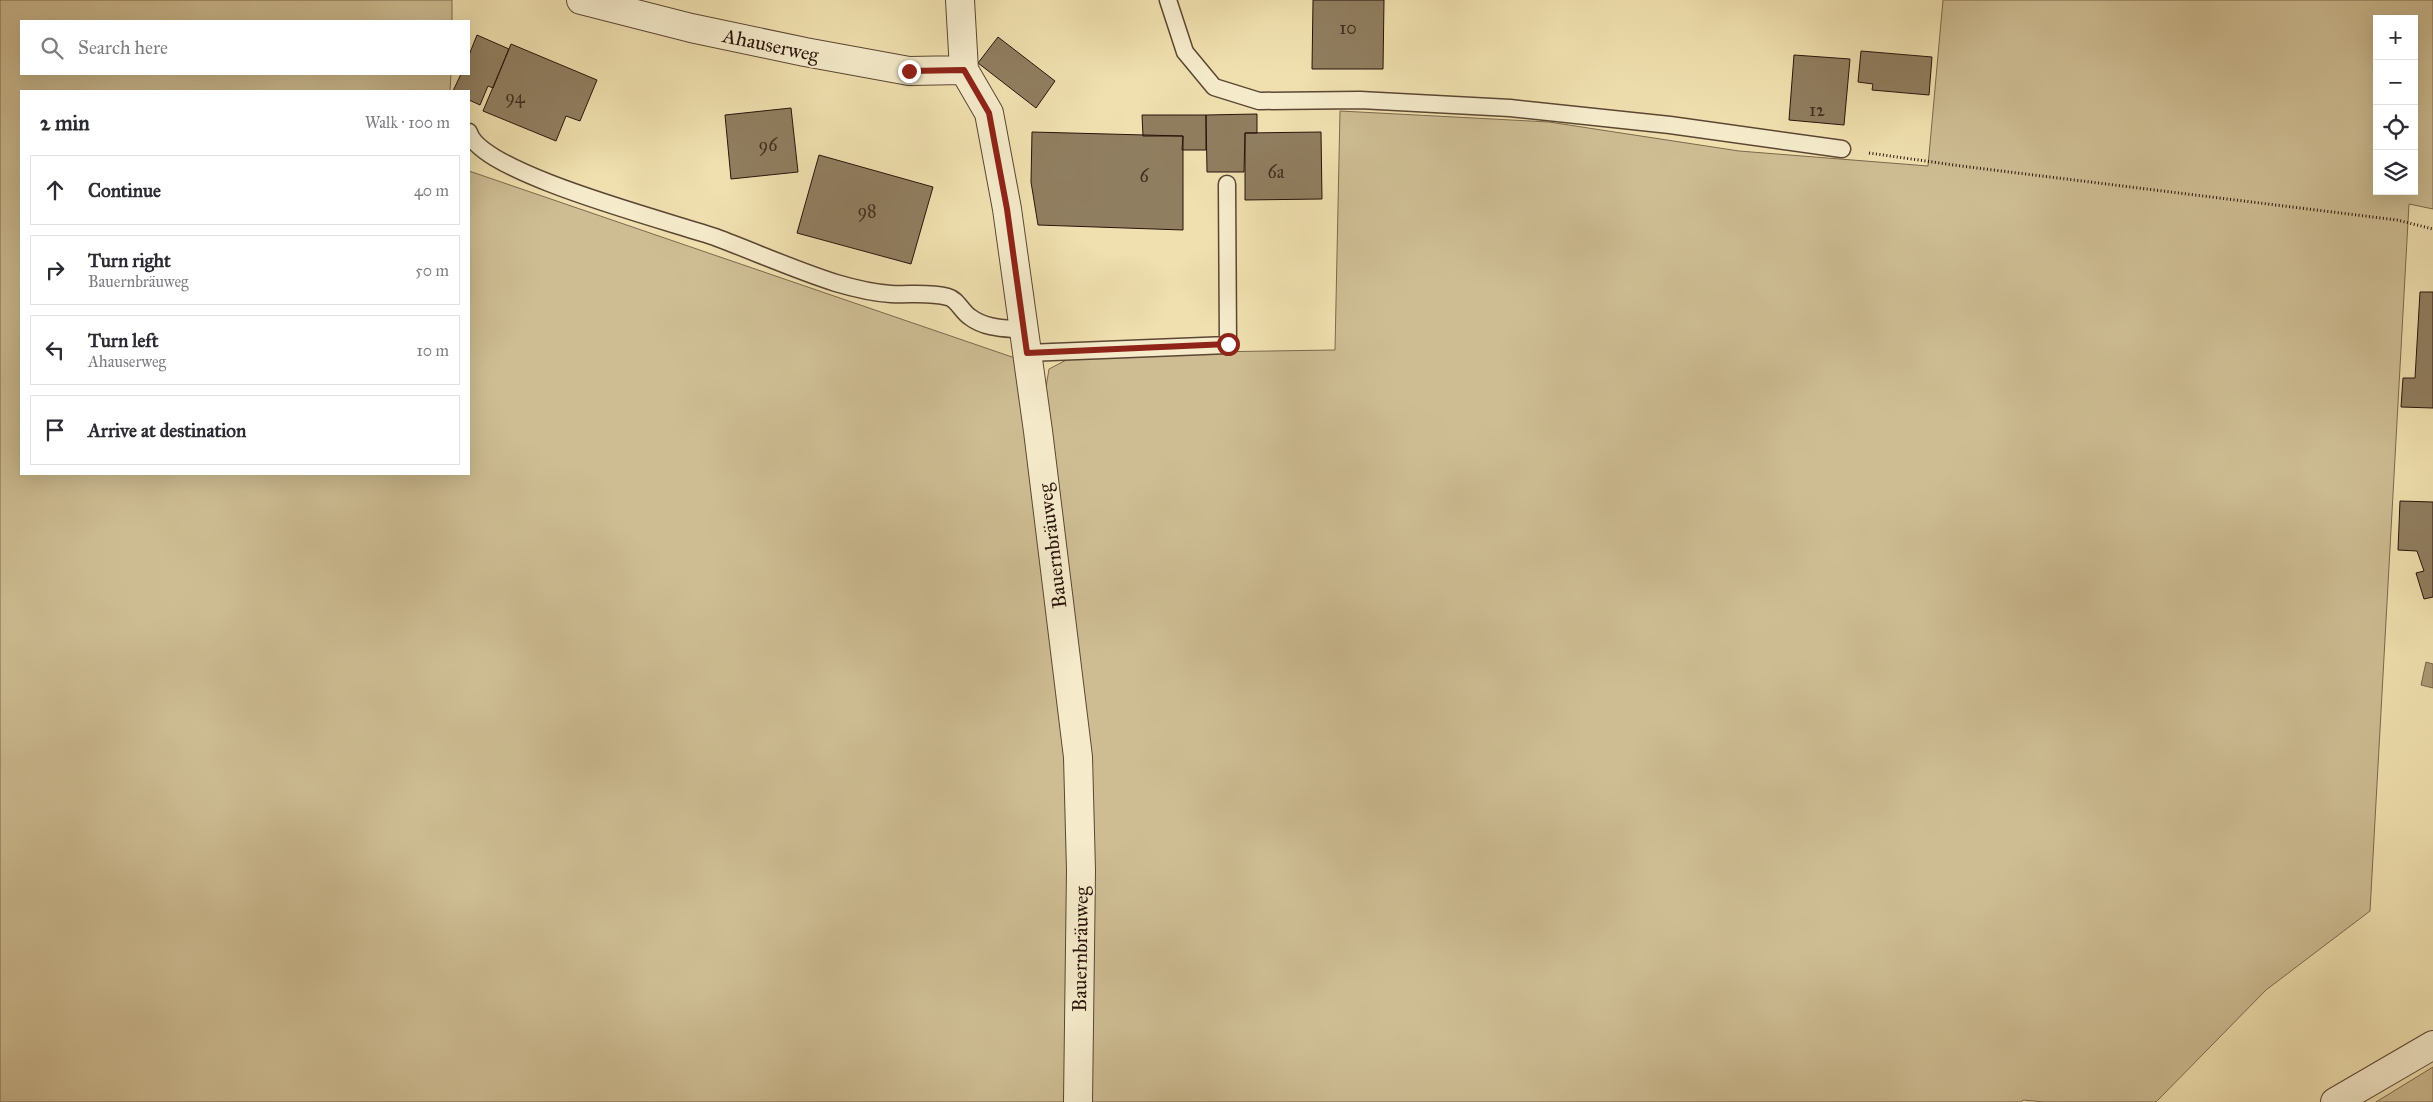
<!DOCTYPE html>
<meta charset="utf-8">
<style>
:root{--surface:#fff;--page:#f7f7f7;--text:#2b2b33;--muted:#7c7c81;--line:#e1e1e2}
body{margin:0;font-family:"IM FELL Great Primer",serif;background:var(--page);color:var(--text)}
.controls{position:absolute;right:15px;top:15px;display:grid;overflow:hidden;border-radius:0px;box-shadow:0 5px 20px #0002}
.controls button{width:45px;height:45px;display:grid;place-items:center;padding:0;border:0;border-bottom:1px solid var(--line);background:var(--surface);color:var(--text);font:25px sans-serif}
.stop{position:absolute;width:15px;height:15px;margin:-11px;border:4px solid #8f2418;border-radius:50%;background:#fff}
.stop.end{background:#8f2418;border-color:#fff;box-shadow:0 1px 5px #0008}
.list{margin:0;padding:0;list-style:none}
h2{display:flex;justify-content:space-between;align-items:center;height:65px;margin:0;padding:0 20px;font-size:21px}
h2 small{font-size:16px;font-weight:400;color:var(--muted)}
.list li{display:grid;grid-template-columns:32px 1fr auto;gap:15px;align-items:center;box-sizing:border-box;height:70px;margin:0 10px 10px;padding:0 10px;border:1px solid var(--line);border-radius:0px}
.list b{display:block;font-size:19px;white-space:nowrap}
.list p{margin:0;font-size:16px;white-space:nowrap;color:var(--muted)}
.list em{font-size:16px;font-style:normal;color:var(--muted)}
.icon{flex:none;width:28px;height:28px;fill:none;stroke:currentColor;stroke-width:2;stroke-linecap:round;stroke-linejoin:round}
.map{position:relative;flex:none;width:2433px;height:1102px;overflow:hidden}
.search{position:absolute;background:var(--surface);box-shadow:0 5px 20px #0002;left:20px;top:20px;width:450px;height:55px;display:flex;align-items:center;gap:12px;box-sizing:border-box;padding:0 18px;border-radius:0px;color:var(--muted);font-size:19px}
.panel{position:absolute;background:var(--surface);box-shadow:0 5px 20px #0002;left:20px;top:90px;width:450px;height:385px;border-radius:0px}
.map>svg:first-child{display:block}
.green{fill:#cebd93;stroke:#7c684e;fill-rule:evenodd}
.water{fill:#ac9a77;stroke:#78644b}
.building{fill:#907e60;stroke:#29130a}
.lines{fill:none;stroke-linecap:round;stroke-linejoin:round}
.service-casing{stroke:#5b4633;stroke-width:19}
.minor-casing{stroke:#5b4633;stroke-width:30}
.tertiary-casing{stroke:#5b4633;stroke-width:30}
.path{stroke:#29130a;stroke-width:3;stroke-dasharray:1 2.5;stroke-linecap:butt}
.service{stroke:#f5ebcb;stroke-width:16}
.minor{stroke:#f5ebcb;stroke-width:28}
.tertiary{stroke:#f5ebcb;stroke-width:28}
.route{stroke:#8f2418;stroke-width:6}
.labels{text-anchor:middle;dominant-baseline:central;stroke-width:4;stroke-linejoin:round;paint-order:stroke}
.number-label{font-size:18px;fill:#432e20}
.street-label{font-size:20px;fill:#29130a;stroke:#f5ebcb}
</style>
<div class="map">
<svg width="2433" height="1102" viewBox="0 0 2433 1102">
<rect width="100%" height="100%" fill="#f0e0af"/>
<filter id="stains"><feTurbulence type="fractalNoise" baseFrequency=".004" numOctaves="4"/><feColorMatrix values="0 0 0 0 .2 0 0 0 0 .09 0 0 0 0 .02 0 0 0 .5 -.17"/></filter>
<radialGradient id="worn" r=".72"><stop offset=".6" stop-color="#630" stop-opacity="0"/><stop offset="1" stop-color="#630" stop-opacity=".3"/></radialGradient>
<path class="green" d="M0 0H452V21H21V74H451L450 91H21V474H469V171L1015 358 1067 747 1066 1102H0Z
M1943 0H2433V209L2409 204 2370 911 2266 990 2156 1102H2044L2023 1100 2021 1102H1086L1044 399 1049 369 1078 354 1335 350 1340 111 1549 122 1739 151 1928 166ZM2377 19H2414V191H2377Z
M2433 1067V1102H2376Z"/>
<path class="water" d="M2426 662 2433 664V688L2421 685Z"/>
<path class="building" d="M1313 0H1384L1383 69H1312Z
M477 35 509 49 493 88 488 86 480 105 469 100V91H453L461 74H469V55Z
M998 37 1055 81 1036 108 978 63Z
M511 44 597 80 580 121 566 116 556 141 483 111Z
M1861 51 1932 57 1929 95 1872 90 1873 84 1858 82Z
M1794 55 1850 59 1844 125 1789 120Z
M791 108 798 172 731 179 725 115Z
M1257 114V133H1245L1244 172H1207L1206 115Z
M1142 115H1206V150H1182L1183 136H1143Z
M1032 132 1183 136V230L1038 225 1031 182Z
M1321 132 1322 199 1245 200V133Z
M819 155 933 187 911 264 797 233Z
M2420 292H2433V408L2401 407 2403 378H2415Z
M2400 501 2433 502V597L2424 599 2416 573 2424 571 2417 551 2398 550Z"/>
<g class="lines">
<defs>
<path id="service" d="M1168 0 1185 52 1214 87 1259 101 1360 100 1510 108 1670 125 1842 149
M469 132C479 173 672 222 715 237 755 252 795 270 836 283 853 288 874 293 891 294 911 295 929 292 948 297 957 299 962 312 970 317 986 329 1005 328 1024 330
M1027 353 1228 345 1227 184"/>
<path id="minor" d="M581 0 691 28 805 52 909 71 964 70
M960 0 964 70 989 113 1007 209 1038 431 1078 757 1081 870 1078 1102"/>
<path id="tertiary" d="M2335 1102 2433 1045"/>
</defs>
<use href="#service" class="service-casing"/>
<use href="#minor" class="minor-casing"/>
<use href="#tertiary" class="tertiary-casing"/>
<path class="path" d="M1869 153 1961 166 2397 220 2433 229"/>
<use href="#service" class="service"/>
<use href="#minor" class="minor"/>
<use href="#tertiary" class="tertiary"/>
</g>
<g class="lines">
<path class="route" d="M909 71 964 70 989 113 1007 209 1027 353 1228 344"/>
</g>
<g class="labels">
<g class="number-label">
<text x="1348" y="28">10</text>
<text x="515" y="97">94</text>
<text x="1817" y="110">12</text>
<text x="768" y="145">96</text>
<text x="1276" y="172">6a</text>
<text x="1144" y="176">6</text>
<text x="867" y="211">98</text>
</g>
<g class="street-label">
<text transform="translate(771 45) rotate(12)">Ahauserweg</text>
<text transform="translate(1052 546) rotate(-97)">Bauernbräuweg</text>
<text transform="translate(1080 949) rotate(-89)">Bauernbräuweg</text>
</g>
</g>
<rect width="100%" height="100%" filter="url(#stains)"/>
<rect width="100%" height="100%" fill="url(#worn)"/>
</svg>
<div class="controls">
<button>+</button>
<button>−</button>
<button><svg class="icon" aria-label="locate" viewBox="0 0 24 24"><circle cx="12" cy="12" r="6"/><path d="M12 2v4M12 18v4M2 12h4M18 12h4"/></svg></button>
<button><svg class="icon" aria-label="layers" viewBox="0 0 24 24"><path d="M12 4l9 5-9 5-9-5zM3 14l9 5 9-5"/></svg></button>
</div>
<div class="stop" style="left:1228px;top:344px"></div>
<div class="stop end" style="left:909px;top:71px"></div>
<div class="search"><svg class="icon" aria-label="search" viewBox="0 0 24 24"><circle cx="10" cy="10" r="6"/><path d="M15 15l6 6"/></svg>Search here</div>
<section class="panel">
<h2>2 min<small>Walk · 100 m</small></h2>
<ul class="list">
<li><svg class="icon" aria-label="ahead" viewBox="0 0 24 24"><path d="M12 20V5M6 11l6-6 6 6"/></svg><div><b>Continue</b></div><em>40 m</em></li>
<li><svg class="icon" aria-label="right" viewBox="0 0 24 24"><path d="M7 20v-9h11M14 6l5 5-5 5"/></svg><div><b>Turn right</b><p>Bauernbräuweg</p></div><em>50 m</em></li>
<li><svg class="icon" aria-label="left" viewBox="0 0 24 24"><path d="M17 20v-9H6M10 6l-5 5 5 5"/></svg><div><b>Turn left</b><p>Ahauserweg</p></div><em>10 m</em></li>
<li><svg class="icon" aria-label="arrive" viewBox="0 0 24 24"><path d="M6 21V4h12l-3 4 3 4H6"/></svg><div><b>Arrive at destination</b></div></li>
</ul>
</section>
</div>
